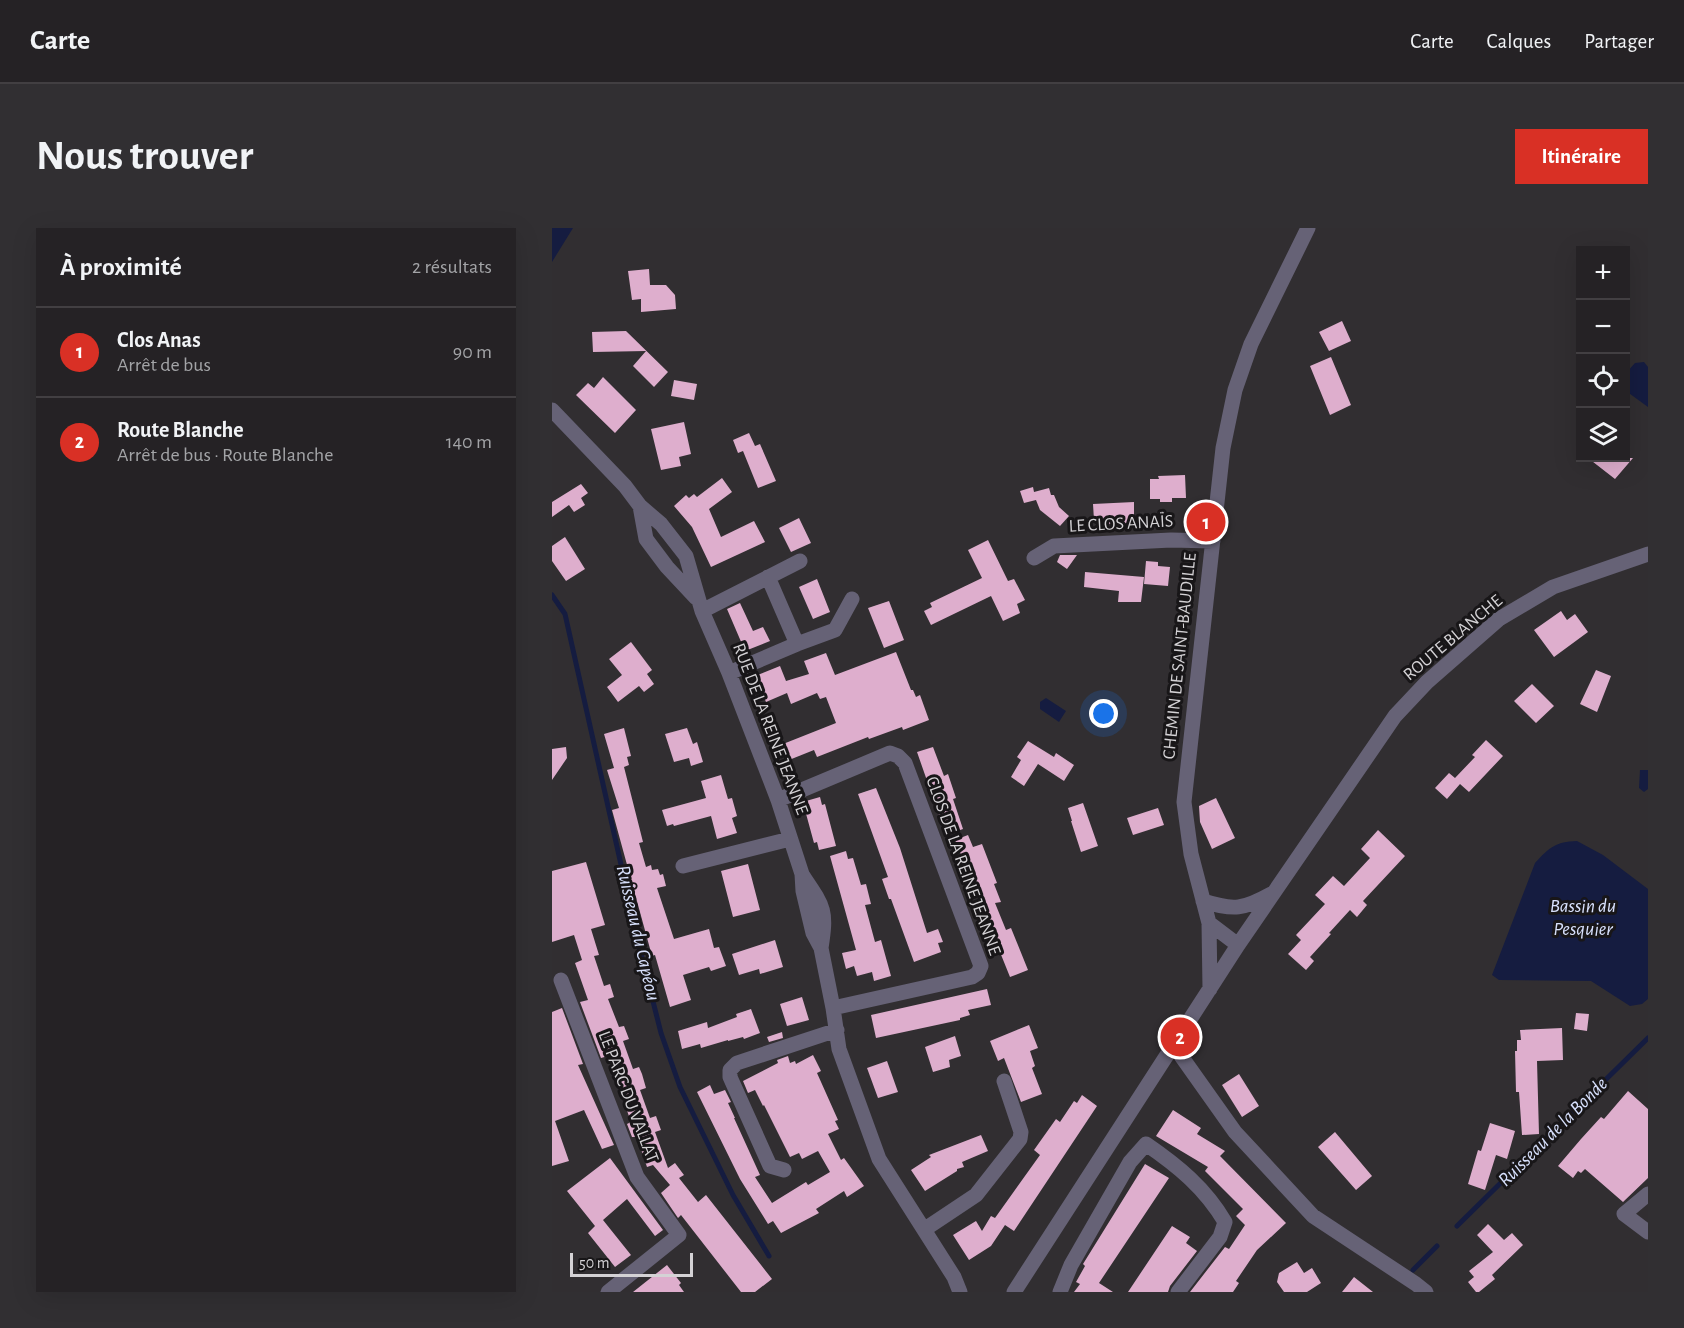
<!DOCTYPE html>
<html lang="fr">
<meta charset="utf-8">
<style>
:root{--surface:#252225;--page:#312f32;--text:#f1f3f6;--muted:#a3a4a7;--line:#423f42;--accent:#d93025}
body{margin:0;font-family:"Alegreya Sans",sans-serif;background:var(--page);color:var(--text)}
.controls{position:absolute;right:18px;top:18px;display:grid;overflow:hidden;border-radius:0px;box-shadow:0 6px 24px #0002}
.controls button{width:54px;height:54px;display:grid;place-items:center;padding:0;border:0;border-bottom:2px solid var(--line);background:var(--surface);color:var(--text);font:30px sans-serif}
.scale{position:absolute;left:18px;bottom:15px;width:123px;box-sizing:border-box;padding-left:6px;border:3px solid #d4d2d5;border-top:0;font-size:16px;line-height:21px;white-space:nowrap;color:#d4d2d5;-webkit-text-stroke:4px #181618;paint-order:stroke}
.you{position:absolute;left:552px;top:486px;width:21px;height:21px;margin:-15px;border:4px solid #fff;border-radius:50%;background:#1a73e8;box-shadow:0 0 0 9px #1a73e833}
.badge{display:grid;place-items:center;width:39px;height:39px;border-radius:50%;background:var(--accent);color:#fff;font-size:20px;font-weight:700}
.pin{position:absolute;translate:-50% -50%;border:3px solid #fff;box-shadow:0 2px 6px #0006}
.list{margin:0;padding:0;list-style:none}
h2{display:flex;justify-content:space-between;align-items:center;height:78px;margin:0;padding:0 24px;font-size:26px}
h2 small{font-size:20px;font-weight:400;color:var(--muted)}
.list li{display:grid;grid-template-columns:39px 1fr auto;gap:18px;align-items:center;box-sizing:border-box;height:90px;padding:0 24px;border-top:2px solid var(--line)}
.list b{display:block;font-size:22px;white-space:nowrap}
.list p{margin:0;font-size:20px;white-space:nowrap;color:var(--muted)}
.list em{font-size:20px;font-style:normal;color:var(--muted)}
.icon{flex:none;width:33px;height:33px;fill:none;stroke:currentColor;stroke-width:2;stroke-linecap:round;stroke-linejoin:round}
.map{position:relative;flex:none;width:1096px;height:1064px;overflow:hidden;border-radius:0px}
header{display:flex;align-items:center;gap:36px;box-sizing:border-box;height:84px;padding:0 30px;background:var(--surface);border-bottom:2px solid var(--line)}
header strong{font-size:28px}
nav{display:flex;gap:33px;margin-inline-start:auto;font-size:21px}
.intro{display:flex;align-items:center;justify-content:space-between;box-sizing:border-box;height:144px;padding:0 36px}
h1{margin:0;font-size:42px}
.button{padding:15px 27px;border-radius:0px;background:var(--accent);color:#fff;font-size:21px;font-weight:700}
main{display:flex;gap:36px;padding:0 36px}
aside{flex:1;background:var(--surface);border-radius:0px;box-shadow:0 6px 24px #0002}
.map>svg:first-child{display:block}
.water{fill:#151c40}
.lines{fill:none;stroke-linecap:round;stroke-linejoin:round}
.stream{stroke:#151c40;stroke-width:5}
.building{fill:#deaecd}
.minor{stroke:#666276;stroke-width:15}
.labels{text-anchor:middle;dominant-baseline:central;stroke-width:6;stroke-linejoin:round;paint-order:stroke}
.street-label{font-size:18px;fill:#d4d2d5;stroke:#181618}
.water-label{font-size:20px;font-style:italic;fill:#d7e0fc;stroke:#181618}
</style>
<header>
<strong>Carte</strong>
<nav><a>Carte</a><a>Calques</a><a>Partager</a></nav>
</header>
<div class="intro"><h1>Nous trouver</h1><a class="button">Itinéraire</a></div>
<main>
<aside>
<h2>À proximité<small>2 résultats</small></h2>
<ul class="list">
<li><span class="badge">1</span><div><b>Clos Anas</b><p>Arrêt de bus</p></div><em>90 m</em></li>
<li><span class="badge">2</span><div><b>Route Blanche</b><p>Arrêt de bus · Route Blanche</p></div><em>140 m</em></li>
</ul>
</aside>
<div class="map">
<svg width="1096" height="1064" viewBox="0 0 1096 1064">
<rect width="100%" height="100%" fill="#312e31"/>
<path class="water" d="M0 0H21L0 34Z
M1092 134 1096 139V179L1074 163V145L1083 135Z
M494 470 514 483 507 494 488 481V474Z
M1088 542H1096V561L1092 564 1087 560Z
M1025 613 1051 627 1096 661V771L1090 776 1078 778 1039 753 947 752 940 747 983 635C998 619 1003 614 1025 613Z"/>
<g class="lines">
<path class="stream" d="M0 367 13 386 89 726 109 805 128 859 181 967 217 1028
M905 998 1096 810
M861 1042 885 1018"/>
</g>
<path class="building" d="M97 41 98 57H114L123 67 124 81 89 84V71L80 72 76 43Z
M790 93 799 113 777 123 767 104Z
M74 103 116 144 102 159 81 138 94 123 41 124 40 104Z
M779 129 799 177 778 187 758 138Z
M51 149 84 182 63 205 24 167 36 155 42 160Z
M122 152 145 156 142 172 119 168Z
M132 194 139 226 127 229 129 238 109 242 99 201Z
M197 205 203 218 208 216 224 253 206 260 191 223 186 225 181 212Z
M1036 230H1081L1063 251Z
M633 247 634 270H620V274H608V271H598V251H607L606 248Z
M170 250 180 264 157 281 169 309 202 293 213 314 159 339 140 299 122 278 134 267 137 270 142 266 145 269Z
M29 256 36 265 29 270 33 277 22 284 17 277 0 289V274Z
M481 259 482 264 497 260 499 267H502L507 279 517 288 508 298 488 282 484 272 472 275 468 263Z
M582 274V295L551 296V292H542L541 276Z
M247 290 259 315 239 324 227 300Z
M13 309 33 341 14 353 0 333V318Z
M436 312 456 353 462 351 473 372 465 376 468 385 451 393 439 368 379 397 372 383 380 379 378 375 430 350 416 322Z
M508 327H525L515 341 505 334Z
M594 333 606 334V338L618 339 616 358 592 356Z
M533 344 592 349 589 374H566L567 363 532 359Z
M265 351 278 384 261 391 247 359Z
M337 373 352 412 332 420 316 380Z
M188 375 201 403 211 399 218 413 193 423 175 381Z
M1009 383 1015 392 1023 386 1036 404 1002 429 982 402Z
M79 414 100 442 95 446 102 456 92 464 87 458 66 474 55 459 70 447 57 431Z
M344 424 359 462H361L364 469 368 467 377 492 351 502 350 499 317 511 316 509 265 529 262 522 237 532 231 516 284 495 274 469 268 471 265 465 239 476 235 465 214 474 203 448 228 438 234 453 257 446 252 433 274 425 283 447Z
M1044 442 1059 448 1045 484 1028 476Z
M980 456 1002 478 984 495 962 473Z
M72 500 79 528 75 529 77 537 72 539 91 614 87 615 94 639 99 637 100 642 106 641 108 647 111 646 114 658 105 660 122 711 157 701 162 720 167 719 174 738 159 743 157 739 131 747 139 772 118 779 103 727 100 728 60 582 67 580 55 542 62 540 52 506Z
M135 500 141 516 145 514 151 534 139 538 137 530 122 534 113 506Z
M934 512 951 528 917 564 908 556 895 571 883 560 897 545 903 550 923 529 920 527Z
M476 513 502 529 504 525 522 537 512 553 486 536 472 558 459 549 469 532 465 529Z
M14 519 15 530 0 552V521Z
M381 519 392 548 396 546 404 570 401 571 411 601 394 607 365 524Z
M169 547 176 571 180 570 185 588 180 590 185 605 165 611 159 588 122 598 121 596 115 598 110 582 154 570 149 553Z
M324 560 348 620 375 705 386 701 391 714 386 715 389 724 362 734 339 671H337L330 651 336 649 306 566Z
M268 569 270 577 273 576 284 618 267 622 265 614 262 615 253 582 256 581 254 573Z
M664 570 683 610 660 621 648 594 647 578Z
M531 575 546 618 529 624 519 593H520L516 580Z
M606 580 612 597 581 607 575 590Z
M826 602 853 628 811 673 815 677 805 689 798 682 777 705 779 706 758 729 762 733 754 742 736 726 749 712 744 707 773 676 763 667 781 648 792 658 818 630 809 621Z
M416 607 421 619 430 616 445 655 442 656 449 674 443 675 454 702 459 700 476 742 458 749 427 672 429 671 419 642 416 644 403 612Z
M294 623 296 631 301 630 309 657 314 656 319 676 313 677 323 714 329 712 339 748 322 753 320 744 305 748 302 738 294 741 290 725 304 722 278 628Z
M34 634 53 697 39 701 47 727 42 728 52 758 58 756 62 769 56 771 67 799 72 798 77 811 71 813 81 841 87 839 90 846 94 860 88 862 98 890 104 888 109 902 103 904 116 940 123 935 132 947 127 950 146 974 154 967 220 1051 203 1064H189L129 987 126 990 109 965 118 957 101 937 95 939 85 909H80L75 896 79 894 56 828 49 830 28 774 36 772 23 735 30 732 22 707 0 714V643Z
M196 636 208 682 181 689 169 643Z
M223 712 231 739 208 746 207 741 187 747 180 726Z
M435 761 439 777 416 782 418 787 408 790V792L324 810 319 787Z
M250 769 257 792 235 798 228 776Z
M10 780 31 836 26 837 62 917 50 921 32 882 3 893 17 933 0 938V784Z
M199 781 208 805 192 811 191 809 176 813V812L149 820 148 816 130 821 126 803 155 794 156 800 185 789 184 786Z
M1024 785 1037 786 1035 803 1022 801Z
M477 797 486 820 478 823 483 838 480 840 490 866 469 874 452 830 446 833 438 813Z
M1010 800 1011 832 985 833 987 906 970 907 967 864H964L963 823H965V812H969L968 802Z
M230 804 231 810 217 814 215 809Z
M403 808 409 828 397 832 398 839 381 844 373 819Z
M261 827 269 843 265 845 286 892 283 893 287 901 276 906 289 932 292 930 312 958 295 969 292 963 264 981 267 985 229 1005 221 993 216 996 188 951 145 864 158 857 162 866 173 862 179 874 176 875 183 890H182L208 947 203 949 220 975 254 954 256 957 278 944 266 923 250 931 247 925 238 929 212 877 211 878 203 862 196 865 191 853 226 835 225 832 236 828 238 835 243 833 244 836Z
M335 833 346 864 326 870 315 840Z
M687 846 707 878 690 889 670 857Z
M1076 863 1096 881V950L1071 974 1033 941 1029 945 1026 943 1021 950 1006 938 1029 911 1049 889 1052 891Z
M530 867 545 878 462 1003 453 997 439 1018 417 1032 401 1007 424 993 430 1003 439 988 443 990 488 927 482 922 504 891 508 894 522 873 525 875Z
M621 882 649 900 645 906 673 923 668 928 734 995 705 1022 684 1053 687 1055 681 1064H638L673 1019 677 1021 693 997 684 988 691 981 653 943 656 939 604 908Z
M938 895 963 903 955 931 944 927 933 962 916 956 926 922 929 923Z
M783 904 820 948 804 962 766 919Z
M429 907 436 923 410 934 412 939 405 941V943L373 963 359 942 379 929 377 927Z
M58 930 111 1002 103 1008 75 971 51 992 79 1027 63 1039 36 1005 43 998 15 963Z
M593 936 617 950 547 1055 561 1064H522L528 1056 524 1054 533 1038 531 1036Z
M936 996 952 1012 960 1005 971 1017 940 1047 943 1051 927 1064H924L916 1054 922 1049 917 1043 941 1024 925 1007Z
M620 998 638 1009 634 1015 645 1023 618 1058 616 1064H576Z
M745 1034 752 1045 760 1040 769 1055 755 1064H732L725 1054 727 1045Z
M115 1037 129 1055 127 1057 132 1064H81Z
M802 1049 821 1064H790Z"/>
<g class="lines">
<path class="minor" d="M0 182 73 258 88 278 109 296 134 328 150 383 177 445 226 572 250 646 251 663 261 705 269 720 281 780 287 821 327 931 402 1049 408 1064
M88 278 94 311 115 339 144 370
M482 330 502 318 619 312 661 313
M150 383 248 333
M245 416 283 402 300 371
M177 445 245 416 216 349
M226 572 338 525 346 528 353 535 429 738 426 745 420 749 281 780
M131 638 238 611
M251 648C272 679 275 682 269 720
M651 673C682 683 692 681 719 666
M657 695 658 761
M686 717 657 695 639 626 632 574 671 220 683 162 699 116 756 0
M9 752 85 949 127 1007 56 1064
M622 818 683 904 761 988 864 1056 874 1064
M232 942 218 938 178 849V842L185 835 285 802
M1096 966 1072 986 1096 1004
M373 1001 424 967 468 911 469 904 452 853
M462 1064 686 717 843 488 875 454 947 391 1001 359 1096 326
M508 1064 519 1037 578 934 594 916C626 938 653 960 673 994L668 1009 626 1064"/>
</g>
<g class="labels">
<g class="street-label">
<text transform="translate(569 296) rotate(-3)">LE CLOS ANAÏS</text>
<text transform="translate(901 410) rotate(-40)">ROUTE BLANCHE</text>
<text transform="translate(628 428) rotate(-84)">CHEMIN DE SAINT-BAUDILLE</text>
<text transform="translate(218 501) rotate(69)">RUE DE LA REINE JEANNE</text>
<text transform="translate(411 638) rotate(70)">CLOS DE LA REINE JEANNE</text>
<text transform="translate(76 869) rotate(69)">LE PARC DU VALLAT</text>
</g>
<g class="water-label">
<text x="1031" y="678">Bassin du<tspan x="1031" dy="23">Pesquier</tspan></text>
<text transform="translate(86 705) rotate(77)">Ruisseau du Capéou</text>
<text transform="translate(1001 904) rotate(-45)">Ruisseau de la Bonde</text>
</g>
</g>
</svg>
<div class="controls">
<button>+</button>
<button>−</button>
<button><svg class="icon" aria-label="locate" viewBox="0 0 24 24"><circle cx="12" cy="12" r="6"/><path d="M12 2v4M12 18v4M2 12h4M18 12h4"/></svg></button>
<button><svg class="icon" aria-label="layers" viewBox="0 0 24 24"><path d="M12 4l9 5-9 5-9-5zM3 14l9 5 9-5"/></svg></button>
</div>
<div class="scale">50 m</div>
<div class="you"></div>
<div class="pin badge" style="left:654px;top:294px">1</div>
<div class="pin badge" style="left:628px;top:809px">2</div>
</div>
</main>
